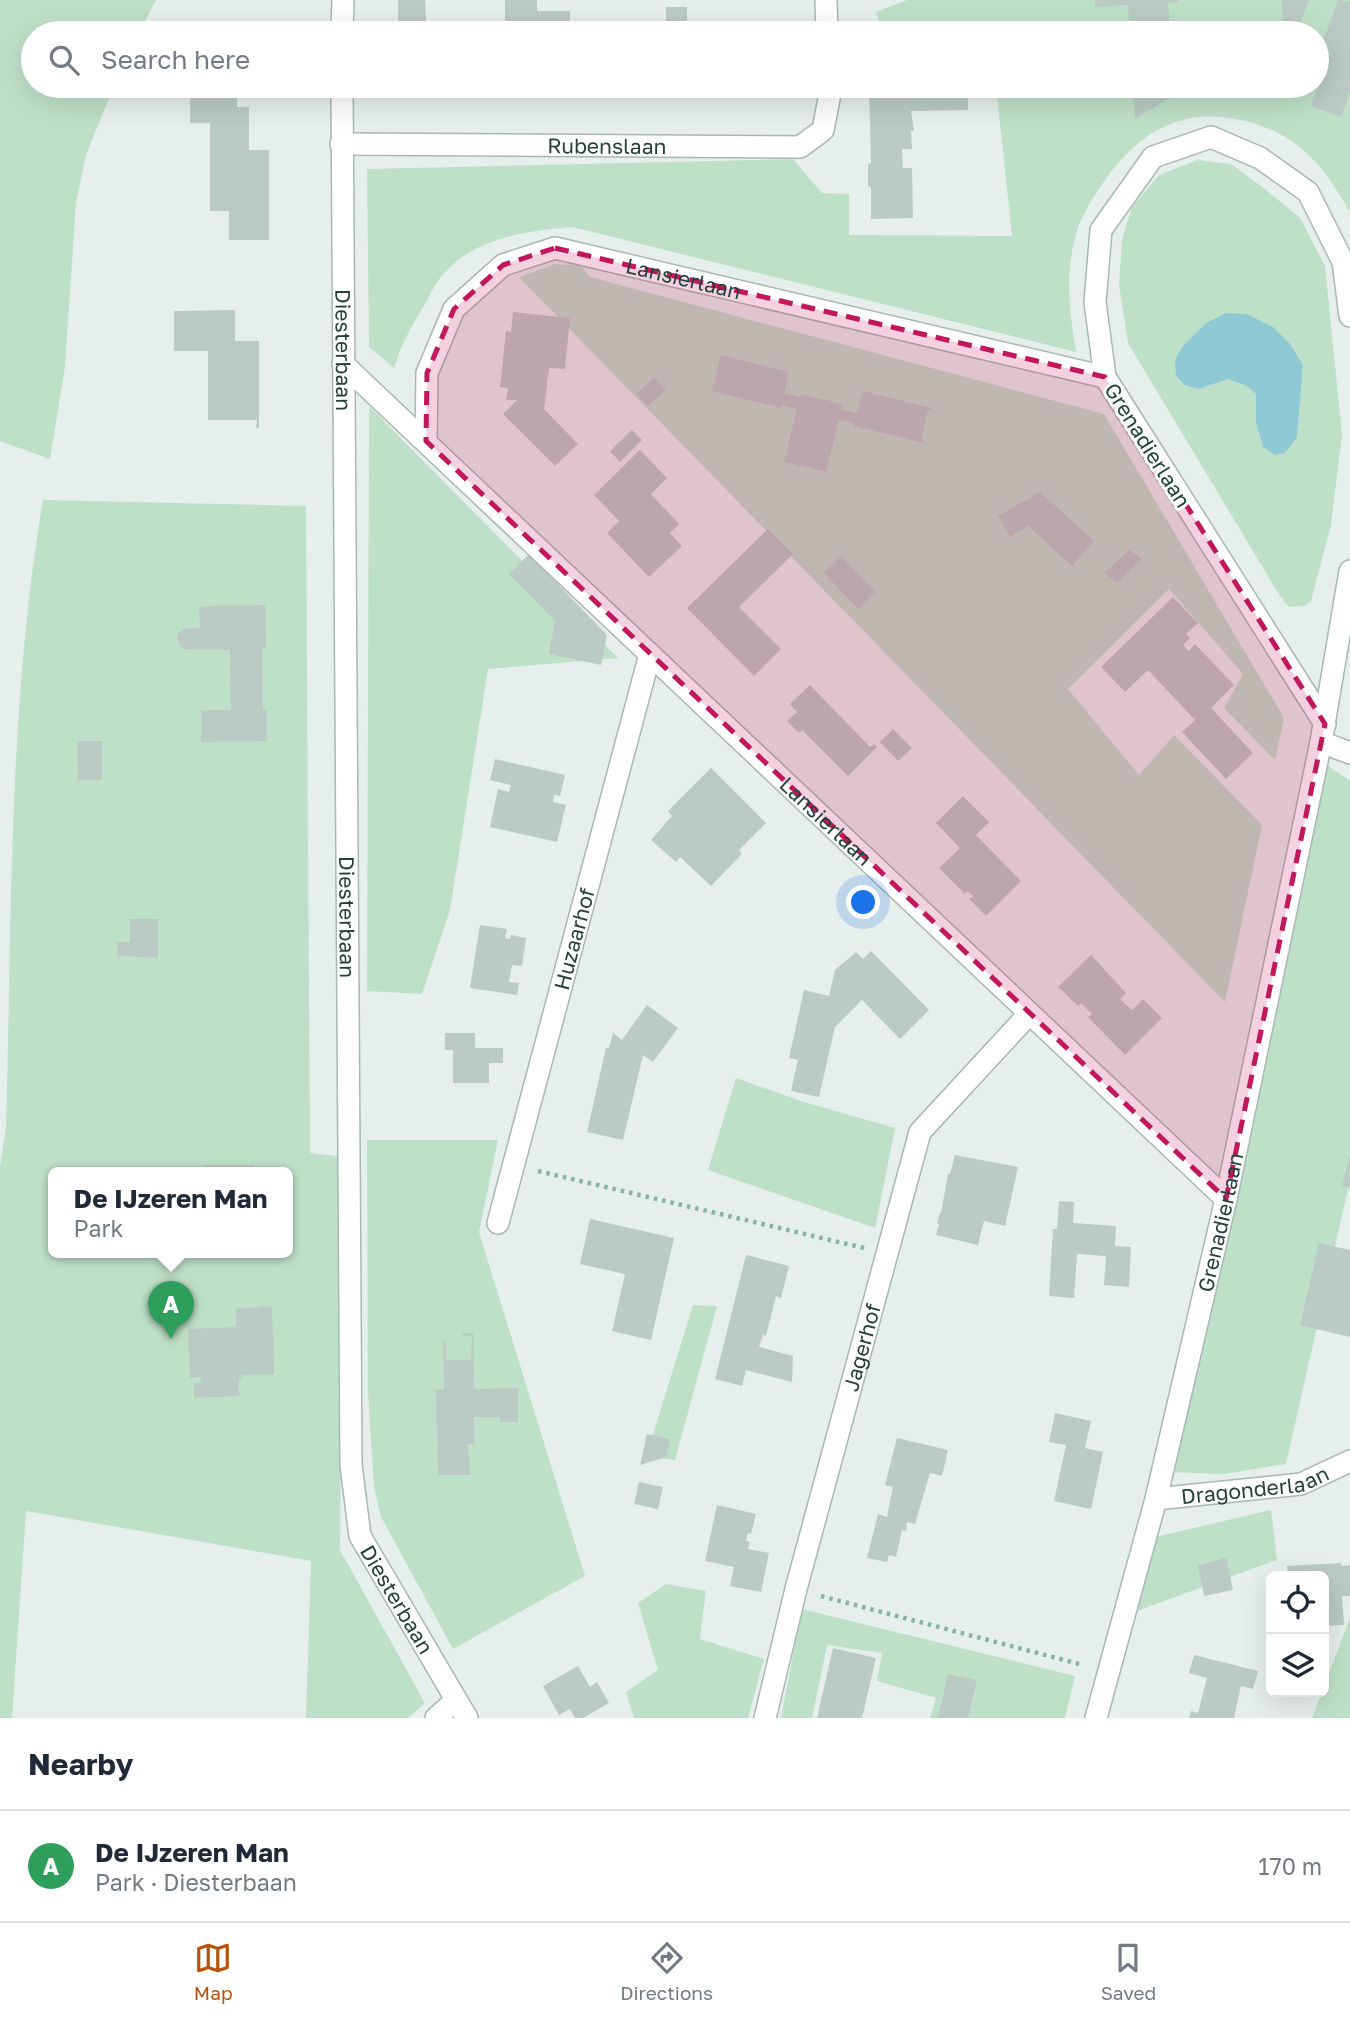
<!DOCTYPE html>
<meta charset="utf-8">
<style>
:root{--surface:#fff;--page:#f6f6f7;--text:#1f2937;--muted:#747a83;--line:#e0e1e3;--accent:#b45309}
body{margin:0;font-family:"Golos Text",sans-serif;background:var(--page);color:var(--text)}
.controls{position:absolute;right:21px;bottom:21px;display:grid;overflow:hidden;border-radius:10px;box-shadow:0 7px 28px #0002}
.controls button{width:63px;height:63px;display:grid;place-items:center;padding:0;border:0;border-bottom:2px solid var(--line);background:var(--surface);color:var(--text);font:35px sans-serif}
.you{position:absolute;left:864px;top:903px;width:24px;height:24px;margin:-18px;border:5px solid #fff;border-radius:50%;background:#1a73e8;box-shadow:0 0 0 10px #1a73e833}
.badge{display:grid;place-items:center;width:46px;height:46px;border-radius:50%;background:var(--accent);color:#fff;font-size:23px;font-weight:700}
.pin{position:absolute;translate:-50% -58px;filter:drop-shadow(0 2px 4px #0008)}
.pin::after{content:'';position:absolute;top:37px;width:24px;height:21px;background:inherit;clip-path:polygon(0 0,100% 0,50% 100%)}
.popup{position:absolute;left:48px;top:1167px;width:245px;height:91px;box-sizing:border-box;display:grid;place-content:center;border-radius:10px;background:var(--surface);filter:drop-shadow(0 2px 5px #0005);font-size:23px;white-space:nowrap;color:var(--muted)}
.popup b{font-size:26px;color:var(--text)}
.popup::after{content:'';position:absolute;left:50%;top:100%;margin-left:-14px;border:14px solid transparent;border-top-color:var(--surface)}
.list{margin:0;padding:0;list-style:none}
h2{display:flex;justify-content:space-between;align-items:center;height:91px;margin:0;padding:0 28px;font-size:30px}
h2 small{font-size:23px;font-weight:400;color:var(--muted)}
.list li{display:grid;grid-template-columns:46px 1fr auto;gap:21px;align-items:center;box-sizing:border-box;height:112px;padding:0 28px;border-top:2px solid var(--line)}
.list b{display:block;font-size:26px;white-space:nowrap}
.list p{margin:0;font-size:23px;white-space:nowrap;color:var(--muted)}
.list em{font-size:23px;font-style:normal;color:var(--muted)}
.icon{flex:none;width:38px;height:38px;fill:none;stroke:currentColor;stroke-width:2;stroke-linecap:round;stroke-linejoin:round}
.map{position:relative;flex:none;width:1350px;height:1718px;overflow:hidden}
.search{position:absolute;background:var(--surface);box-shadow:0 7px 28px #0002;left:21px;right:21px;top:21px;height:77px;display:flex;align-items:center;gap:18px;box-sizing:border-box;padding:0 24px;border-radius:38px;color:var(--muted);font-size:26px}
.sheet{height:203px;background:var(--surface)}
nav{display:flex;justify-content:space-around;align-items:center;box-sizing:border-box;height:98px;border-top:2px solid var(--line);background:var(--surface);font-size:19px;color:var(--muted)}
nav a{display:grid;justify-items:center;gap:4px}
nav .on{color:var(--accent)}
.map>svg:first-child{display:block}
.green{fill:#bfe0c8;fill-rule:evenodd}
.water{fill:#8ec9d4}
.building{fill:#bbcac4}
.lines{fill:none;stroke-linecap:round;stroke-linejoin:round}
.minor-casing{stroke:#a8b8b2;stroke-width:24}
.path{stroke:#86b3a5;stroke-width:4.5;stroke-dasharray:3.5 5;stroke-linecap:butt}
.minor{stroke:#fff;stroke-width:21}
.marked{fill:#c2185b;fill-opacity:0.2;stroke:#c2185b;stroke-width:5;stroke-dasharray:14 9;stroke-linejoin:round}
.labels{text-anchor:middle;dominant-baseline:central;stroke-width:6;stroke-linejoin:round;paint-order:stroke}
.street-label{font-size:21px;fill:#24423a;stroke:#f7fbf9}
</style>
<div class="map">
<svg width="1350" height="1718" viewBox="0 0 1350 1718">
<rect width="100%" height="100%" fill="#e6efeb"/>
<path class="green" d="M0 0H156L139 33H33V86H114L86 155 76 203 65 367 50 459 0 441Z
M907 0H1350V212C1336 188 1323 167 1302 149 1286 135 1265 126 1245 121 1187 106 1142 129 1108 176 1094 195 1079 218 1074 242 1065 282 1070 312 1076 352L572 227C525 231 471 238 440 278 434 286 429 297 424 306 411 326 401 345 394 368L369 347 367 169 793 159 822 193 849 194V235L1012 236 996 86H1317V33H883L876 12Z
M1197 160 1231 164 1265 189 1300 218 1325 266 1342 434 1331 525 1311 601 1304 606 1289 607 1280 596 1128 343 1119 285 1122 240 1132 207 1159 175ZM1291 345 1303 365 1297 437 1256 422V394L1247 386 1228 379Z
M555 264 581 266 590 277 1104 414 1284 718 1275 760 1224 708 1243 674 1169 589 1068 689 1139 775 1174 735 1262 825 1225 1002 519 277Z
M369 406 618 658 488 669 450 910 422 994 367 991Z
M43 500 306 506 310 1153 344 1157 340 1550 425 1703 408 1718H306L311 1561 26 1511 12 1718H0V1167L6 1127C12 918 8 706 43 500ZM54 1173H288V1253H54Z
M1324 763 1350 781V1180L1286 1464 1224 1474 1166 1472Z
M736 1078 804 1102 895 1128 875 1228 708 1170Z
M367 1140H498L479 1232 585 1576 453 1649 381 1517 374 1487 368 1392Z
M693 1305 717 1306 675 1460 646 1457Z
M1271 1510 1277 1560 1137 1611 1155 1537Z
M666 1584 706 1591 700 1639 764 1659 748 1718H634L626 1692 658 1670 638 1603Z
M802 1609 1075 1676 1065 1718H930L936 1698 877 1681 882 1653 827 1645 812 1718H781Z
M1350 1618V1718H1312L1322 1692H1324V1686Z"/>
<path class="water" d="M1226 313 1247 314 1273 327 1291 345 1303 365 1297 437 1285 453 1275 455 1263 447 1256 422V394L1247 386 1228 379 1198 389 1185 385 1176 376 1175 360 1182 347 1206 323Z"/>
<path class="building" d="M398 0H425L426 21H398Z
M505 0H537V11H570V33H505Z
M1095 0H1178V2L1168 3 1170 33H1130L1128 5 1095 7Z
M1282 0H1309L1301 22 1283 23Z
M1338 0 1350 2V92L1341 117 1311 106 1323 73 1317 71V52L1319 46 1321 47Z
M666 7H687V22H666Z
M765 22V33H664V24Z
M190 86H237V107H249V150H269V240H229V211H210V123H190Z
M481 86H497V97L481 98Z
M603 86H634V91L603 92Z
M720 86H766V90L764 95 760 96 738 97V93H720Z
M869 86H968V110L911 111 914 131H911L912 149H902L903 168H912L913 218 871 219V187L868 186V164L871 163Z
M1125 86H1172L1173 96 1135 119 1133 95 1125 96Z
M235 310V341H259V428H256L257 420H208V351H174V311Z
M513 312 570 318 565 369 549 368 544 409 578 444 555 466 503 414 517 400H506L508 388 500 387 506 331 511 332Z
M721 355 789 372 784 393 800 397 801 394 843 404 841 409 857 413 863 391 931 408V411L928 410 921 440H923V443L854 426V423L839 420 826 472 784 462 797 409 782 405 781 408 712 391Z
M654 377 666 390 648 406 636 394Z
M632 430 642 440 620 462 610 451Z
M640 450 667 478 651 494 679 524 670 533 682 546 649 577 607 533 619 521 594 495Z
M1040 492 1094 541 1072 566 1028 526 1010 537 998 516Z
M768 529 793 554 739 607 781 649 754 676 687 608Z
M1129 550 1142 559 1117 583 1104 573Z
M529 554 607 635 601 665 549 654 555 621 509 574Z
M841 556 875 592 858 609 824 573Z
M1173 597 1198 623 1186 634 1190 638 1183 645 1189 651 1195 644 1234 685 1211 708 1253 753 1226 779 1182 732 1195 720 1148 670 1125 692 1101 667Z
M265 605 266 649H262L263 709H267V741L201 742V710H231L230 650 183 649 178 643 177 635 183 629 200 628 199 606Z
M810 685 870 747 874 744 877 747 848 776 802 730 799 733 787 721 797 712 790 704Z
M893 729 912 748 898 761 880 742Z
M77 741H102V780H78Z
M495 759 565 775 560 796 554 795 553 802 566 805 557 842 490 827 498 789 509 792 511 785 490 780Z
M711 768 766 823 739 850 742 854 711 886 680 857 676 862 651 840 672 816 668 811Z
M963 796 989 822 976 835 1021 881 986 916 969 899 973 896 967 891 965 894 939 868 960 848 936 823Z
M130 919H158V958L117 956V942H130Z
M480 925 507 929 505 938 510 939 511 935 526 938 522 966 512 965 509 982 519 983 517 995 470 988Z
M871 951 929 1010 900 1039 862 1000 835 1027 819 1097 791 1091 798 1060 789 1058 804 990 829 996 835 970 856 952 863 959Z
M1091 955 1126 993 1120 999 1132 1010 1143 999 1162 1018 1125 1055 1088 1017 1092 1014 1081 1003 1078 1006 1058 987Z
M647 1005 678 1028 653 1062 643 1055 623 1140 587 1132 606 1048H609L613 1033 622 1040Z
M445 1033H475V1048H503V1063H489V1083H453V1050H445Z
M955 1155 1018 1167 1005 1226 984 1221 978 1245 936 1235 939 1224 937 1223 940 1213H941L948 1174H950Z
M1349 1159H1350V1188L1342 1186Z
M204 1165H254V1173H204Z
M1059 1201 1074 1202 1073 1223 1116 1226 1115 1246 1131 1247 1129 1287 1104 1285 1106 1256 1077 1254 1074 1298 1049 1296 1053 1229H1057Z
M590 1219 674 1238 651 1340 612 1331 625 1274 580 1264Z
M1319 1243 1350 1250V1337L1300 1325Z
M746 1255 789 1266 781 1298 776 1296 766 1336 763 1335 759 1347 793 1356 792 1382 746 1370 742 1386 715 1379Z
M262 1304 263 1307 272 1306 274 1374 242 1375 241 1379H239V1394L242 1396 194 1398V1384L201 1383V1380L199 1377 190 1378 188 1329 236 1327V1308L260 1307Z
M463 1333H473L474 1389 518 1388V1422H500V1417H474V1444H468L470 1475H438L436 1389H444L443 1341H446V1360H471L472 1336H463Z
M1055 1413 1091 1421 1085 1448 1103 1452 1091 1509 1054 1501 1066 1445 1049 1442Z
M647 1434 670 1439 666 1457 640 1465Z
M897 1438 948 1450 942 1476 930 1473 915 1524 907 1522 906 1531 902 1530 896 1557 889 1555 887 1562 867 1558 878 1514 887 1517 893 1487 885 1485Z
M639 1482 663 1487 658 1509 634 1504Z
M717 1505 756 1514 751 1534 748 1533 746 1541 750 1542 748 1549 769 1553 761 1592 730 1586 734 1567 705 1561Z
M1226 1558 1233 1590 1204 1596 1198 1565Z
M1341 1563V1566L1350 1565V1596H1342L1344 1625 1324 1626V1576H1288L1287 1566Z
M833 1648 876 1658 862 1718H817Z
M1194 1655 1258 1671 1253 1689 1241 1686 1234 1718H1189L1191 1711 1198 1713 1207 1678 1189 1673Z
M578 1666 590 1687 597 1682 609 1703 583 1718H575L570 1709 559 1715 543 1686Z
M948 1674 977 1680 968 1718H938Z"/>
<g class="lines">
<defs>
<g id="minor">
<path d="M826 0 827 33"/>
<path d="M342 33 343 0"/>
<path id="s1" d="M342 86 351 1465 360 1536 467 1718"/>
<path id="s2" d="M341 144 800 147 823 130 829 99 828 86"/>
<path id="s3" d="M343 364 1226 1199"/>
<path id="s4" d="M426 441 427 373 454 309 503 265 555 248 1105 377"/>
<path d="M1325 724 1105 377 1095 302 1101 230 1153 157 1211 137 1260 158 1308 192 1343 262 1350 316"/>
<path d="M1321 742 1350 753"/>
<path id="s5" d="M498 1223 650 654"/>
<path id="s6" d="M1156 1499 1301 1484 1350 1461"/>
<path d="M436 1718 456 1700"/>
<path id="s7" d="M765 1718 796 1589 920 1132 1029 1014"/>
<path id="s8" d="M1096 1718 1156 1499 1226 1199 1321 742 1350 571"/>
</g>
</defs>
<use href="#minor" class="minor-casing"/>
<path class="path" d="M538 1171 864 1248
M821 1596 1083 1665"/>
<use href="#minor" class="minor"/>
</g>
<path class="marked" d="M555 248 1105 377 1325 724 1226 1199 426 441 427 373 454 309 503 265Z"/>
<g class="labels">
<g class="street-label">
<text stroke="none"><textPath href="#s2" startOffset="266">Rubenslaan</textPath></text>
<text stroke="none"><textPath href="#s4" startOffset="390">Lansierlaan</textPath></text>
<text stroke="none"><textPath href="#s1" startOffset="264">Diesterbaan</textPath></text>
<text transform="translate(1148 445) rotate(58)">Grenadierlaan</text>
<text stroke="none"><textPath href="#s3" startOffset="665">Lansierlaan</textPath></text>
<text stroke="none"><textPath href="#s1" startOffset="831">Diesterbaan</textPath></text>
<text stroke="none"><textPath href="#s5" startOffset="294">Huzaarhof</textPath></text>
<text stroke="none"><textPath href="#s8" startOffset="511">Grenadierlaan</textPath></text>
<text stroke="none"><textPath href="#s7" startOffset="383">Jagerhof</textPath></text>
<text stroke="none"><textPath href="#s6" startOffset="100">Dragonderlaan</textPath></text>
<text stroke="none"><textPath href="#s1" startOffset="1524">Diesterbaan</textPath></text>
</g>
</g>
</svg>
<div class="controls">
<button><svg class="icon" aria-label="locate" viewBox="0 0 24 24"><circle cx="12" cy="12" r="6"/><path d="M12 2v4M12 18v4M2 12h4M18 12h4"/></svg></button>
<button><svg class="icon" aria-label="layers" viewBox="0 0 24 24"><path d="M12 4l9 5-9 5-9-5zM3 14l9 5 9-5"/></svg></button>
</div>
<div class="you"></div>
<div class="pin badge" style="left:171px;top:1339px;background:#2e9e5b">A</div>
<div class="popup"><b>De IJzeren Man</b>Park</div>
<div class="search"><svg class="icon" aria-label="search" viewBox="0 0 24 24"><circle cx="10" cy="10" r="6"/><path d="M15 15l6 6"/></svg>Search here</div>
</div>
<section class="sheet">
<h2>Nearby<small></small></h2>
<ul class="list">
<li><span class="badge" style="background:#2e9e5b">A</span><div><b>De IJzeren Man</b><p>Park · Diesterbaan</p></div><em>170 m</em></li>
</ul>
</section>
<nav>
<a class="on"><svg class="icon" aria-label="map" viewBox="0 0 24 24"><path d="M3 6l6-2 6 2 6-2v14l-6 2-6-2-6 2zM9 4v14M15 6v14"/></svg>Map</a>
<a><svg class="icon" aria-label="directions" viewBox="0 0 24 24"><path d="M12 3l9 9-9 9-9-9zM9 14v-3h6M13 9l2 2-2 2"/></svg>Directions</a>
<a><svg class="icon" aria-label="saved" viewBox="0 0 24 24"><path d="M7 4h10v16l-5-4-5 4z"/></svg>Saved</a>
</nav>
